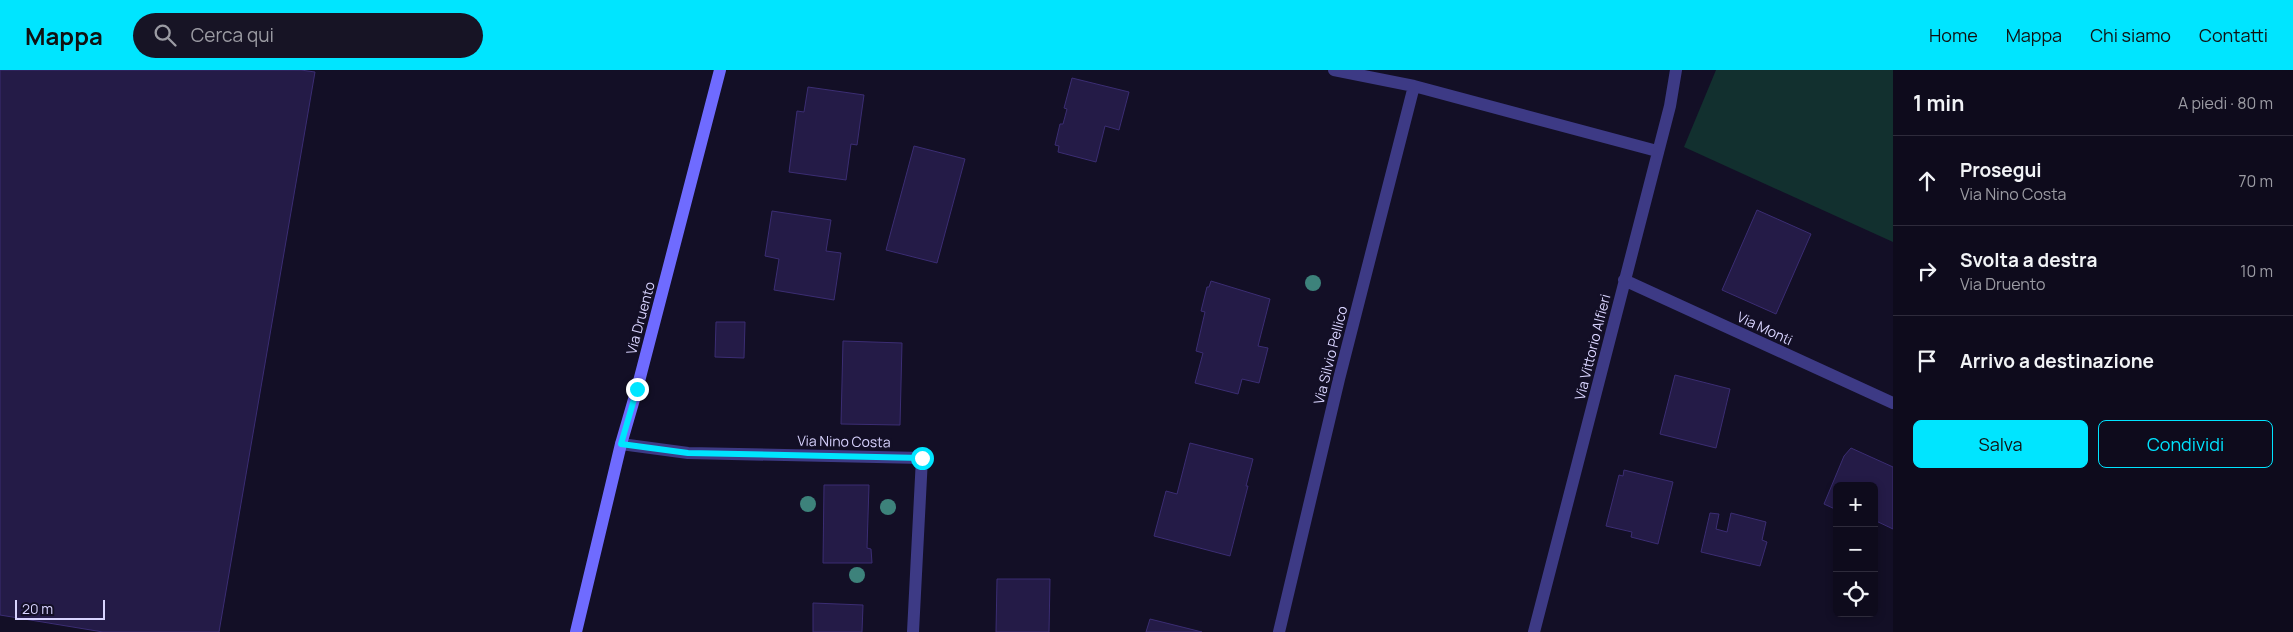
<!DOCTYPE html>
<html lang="it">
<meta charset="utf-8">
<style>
:root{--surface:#0e0b1c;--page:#171425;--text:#f1f3f6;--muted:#9b9ba3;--line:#2e2b3b;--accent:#00e5ff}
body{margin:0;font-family:Manrope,sans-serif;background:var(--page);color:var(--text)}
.controls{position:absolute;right:15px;bottom:15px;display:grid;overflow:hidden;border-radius:8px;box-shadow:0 2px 8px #0003}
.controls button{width:45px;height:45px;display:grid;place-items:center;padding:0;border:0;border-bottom:1px solid var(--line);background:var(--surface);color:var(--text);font:25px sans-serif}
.scale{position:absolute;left:15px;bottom:12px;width:90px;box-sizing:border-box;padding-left:5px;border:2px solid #d9d4ff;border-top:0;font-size:14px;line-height:18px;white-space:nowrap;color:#d9d4ff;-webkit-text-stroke:4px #130f26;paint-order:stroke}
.stop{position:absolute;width:15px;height:15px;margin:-11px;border:4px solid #00e5ff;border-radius:50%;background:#fff}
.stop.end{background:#00e5ff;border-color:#fff;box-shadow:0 1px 5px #0008}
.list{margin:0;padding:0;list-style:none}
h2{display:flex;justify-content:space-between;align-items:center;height:65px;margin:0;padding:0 20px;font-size:21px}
h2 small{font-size:16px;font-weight:400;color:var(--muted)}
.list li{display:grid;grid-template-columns:32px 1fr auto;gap:15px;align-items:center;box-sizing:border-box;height:90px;padding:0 20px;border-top:1px solid var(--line)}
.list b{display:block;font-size:19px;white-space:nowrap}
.list p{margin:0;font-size:16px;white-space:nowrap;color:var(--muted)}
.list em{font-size:16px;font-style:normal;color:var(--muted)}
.actions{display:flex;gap:10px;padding:15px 20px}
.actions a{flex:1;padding:11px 0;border:1px solid var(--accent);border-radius:8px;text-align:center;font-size:18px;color:var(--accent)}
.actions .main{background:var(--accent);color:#111}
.icon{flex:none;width:28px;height:28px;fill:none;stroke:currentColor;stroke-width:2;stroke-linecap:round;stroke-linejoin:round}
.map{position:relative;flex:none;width:1893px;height:562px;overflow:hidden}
header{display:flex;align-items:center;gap:30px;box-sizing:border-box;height:70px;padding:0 25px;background:var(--accent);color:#111}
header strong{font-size:24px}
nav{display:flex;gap:28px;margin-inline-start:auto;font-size:18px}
.search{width:350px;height:45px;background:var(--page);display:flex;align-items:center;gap:12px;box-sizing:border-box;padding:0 18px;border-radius:28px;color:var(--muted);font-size:19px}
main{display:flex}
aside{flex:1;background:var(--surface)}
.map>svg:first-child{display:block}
.green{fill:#12302f}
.building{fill:#241b47;stroke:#3b2d73}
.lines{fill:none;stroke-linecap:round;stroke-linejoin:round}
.street{stroke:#3d3a85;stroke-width:12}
.secondary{stroke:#6f6bff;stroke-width:12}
.tree{fill:#3d827b}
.route{stroke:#00e5ff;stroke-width:6}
.labels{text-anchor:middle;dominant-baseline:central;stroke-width:5;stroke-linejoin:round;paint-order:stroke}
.street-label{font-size:14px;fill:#d9d4ff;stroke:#130f26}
</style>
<header>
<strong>Mappa</strong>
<div class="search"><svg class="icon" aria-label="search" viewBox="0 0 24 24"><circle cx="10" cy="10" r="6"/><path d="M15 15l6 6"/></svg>Cerca qui</div>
<nav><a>Home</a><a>Mappa</a><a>Chi siamo</a><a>Contatti</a></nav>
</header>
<main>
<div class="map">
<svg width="1893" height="562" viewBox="0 0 1893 562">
<rect width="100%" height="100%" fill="#130f26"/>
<path class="green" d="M1716 0H1893V172L1684 77Z"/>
<path class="building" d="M0 0H301L315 2 219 562H103L0 545Z
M1072 8 1129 22 1119 60 1105 56 1096 92 1058 82 1059 76 1055 75 1060 54H1063L1067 39 1064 38Z
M808 17 864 25 857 75 851 74 846 110 789 102 797 41 804 42Z
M914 76 965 89 937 193 886 180Z
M1757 140 1811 164 1776 244 1722 220Z
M772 141 831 150 826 181 841 183 834 230 774 220 779 189 765 186Z
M1211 211 1270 229 1258 276 1268 278 1259 313 1242 309 1238 324 1195 313 1203 283 1196 281 1205 242 1201 241 1207 217H1209Z
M716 252H745L744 288 715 287Z
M843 271 902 273 900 355 841 354Z
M1675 305 1730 319 1716 378 1660 364Z
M1190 373 1253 389 1246 416H1248L1230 486 1154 466 1166 421 1177 424Z
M1851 378 1893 397V459L1874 450V416H1837V440L1824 434 1844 386Z
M1624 400 1673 412 1658 474 1631 467 1632 462 1606 456 1619 405 1623 406Z
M824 415H869L867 478 871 479 872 493H823Z
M1710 443 1719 444 1716 459 1727 462 1731 443 1766 452 1762 470 1767 472 1760 496 1701 482Z
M997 509H1050L1049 562H996Z
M813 533 863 535 862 562H813Z
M1150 549 1202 562H1146Z"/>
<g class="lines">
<path class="street" d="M1334 0 1414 16 1657 81
M1624 210 1893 333
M621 374 688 383 922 388 913 562
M1279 562 1339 309 1414 16
M1534 562 1670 36 1676 0"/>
<path class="secondary" d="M576 562 621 374 637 319 720 0"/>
</g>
<g class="tree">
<circle cx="1313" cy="213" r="8"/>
<circle cx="808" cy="434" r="8"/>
<circle cx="888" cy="437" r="8"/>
<circle cx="857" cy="505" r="8"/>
</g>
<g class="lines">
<path class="route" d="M637 319 621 374 688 383 922 388"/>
</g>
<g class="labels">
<g class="street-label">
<text transform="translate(640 248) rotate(-75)">Via Druento</text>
<text transform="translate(1765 258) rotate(25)">Via Monti</text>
<text transform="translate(1592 277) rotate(-76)">Via Vittorio Alfieri</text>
<text transform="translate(1330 285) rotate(-76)">Via Silvio Pellico</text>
<text transform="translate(844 371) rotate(1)">Via Nino Costa</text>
</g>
</g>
</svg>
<div class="controls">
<button>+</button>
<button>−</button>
<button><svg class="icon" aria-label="locate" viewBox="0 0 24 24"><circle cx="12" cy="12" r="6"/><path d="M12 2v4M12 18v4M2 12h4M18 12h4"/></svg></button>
</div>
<div class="scale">20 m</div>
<div class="stop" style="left:922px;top:388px"></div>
<div class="stop end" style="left:637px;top:319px"></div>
</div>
<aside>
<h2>1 min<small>A piedi · 80 m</small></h2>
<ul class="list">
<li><svg class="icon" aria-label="ahead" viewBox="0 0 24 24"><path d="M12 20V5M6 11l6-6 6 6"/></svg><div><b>Prosegui</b><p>Via Nino Costa</p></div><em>70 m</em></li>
<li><svg class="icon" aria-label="right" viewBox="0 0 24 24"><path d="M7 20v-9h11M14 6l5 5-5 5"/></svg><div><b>Svolta a destra</b><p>Via Druento</p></div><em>10 m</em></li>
<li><svg class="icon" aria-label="arrive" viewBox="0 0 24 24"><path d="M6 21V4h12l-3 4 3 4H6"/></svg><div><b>Arrivo a destinazione</b></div></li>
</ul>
<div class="actions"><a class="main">Salva</a><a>Condividi</a></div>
</aside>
</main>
